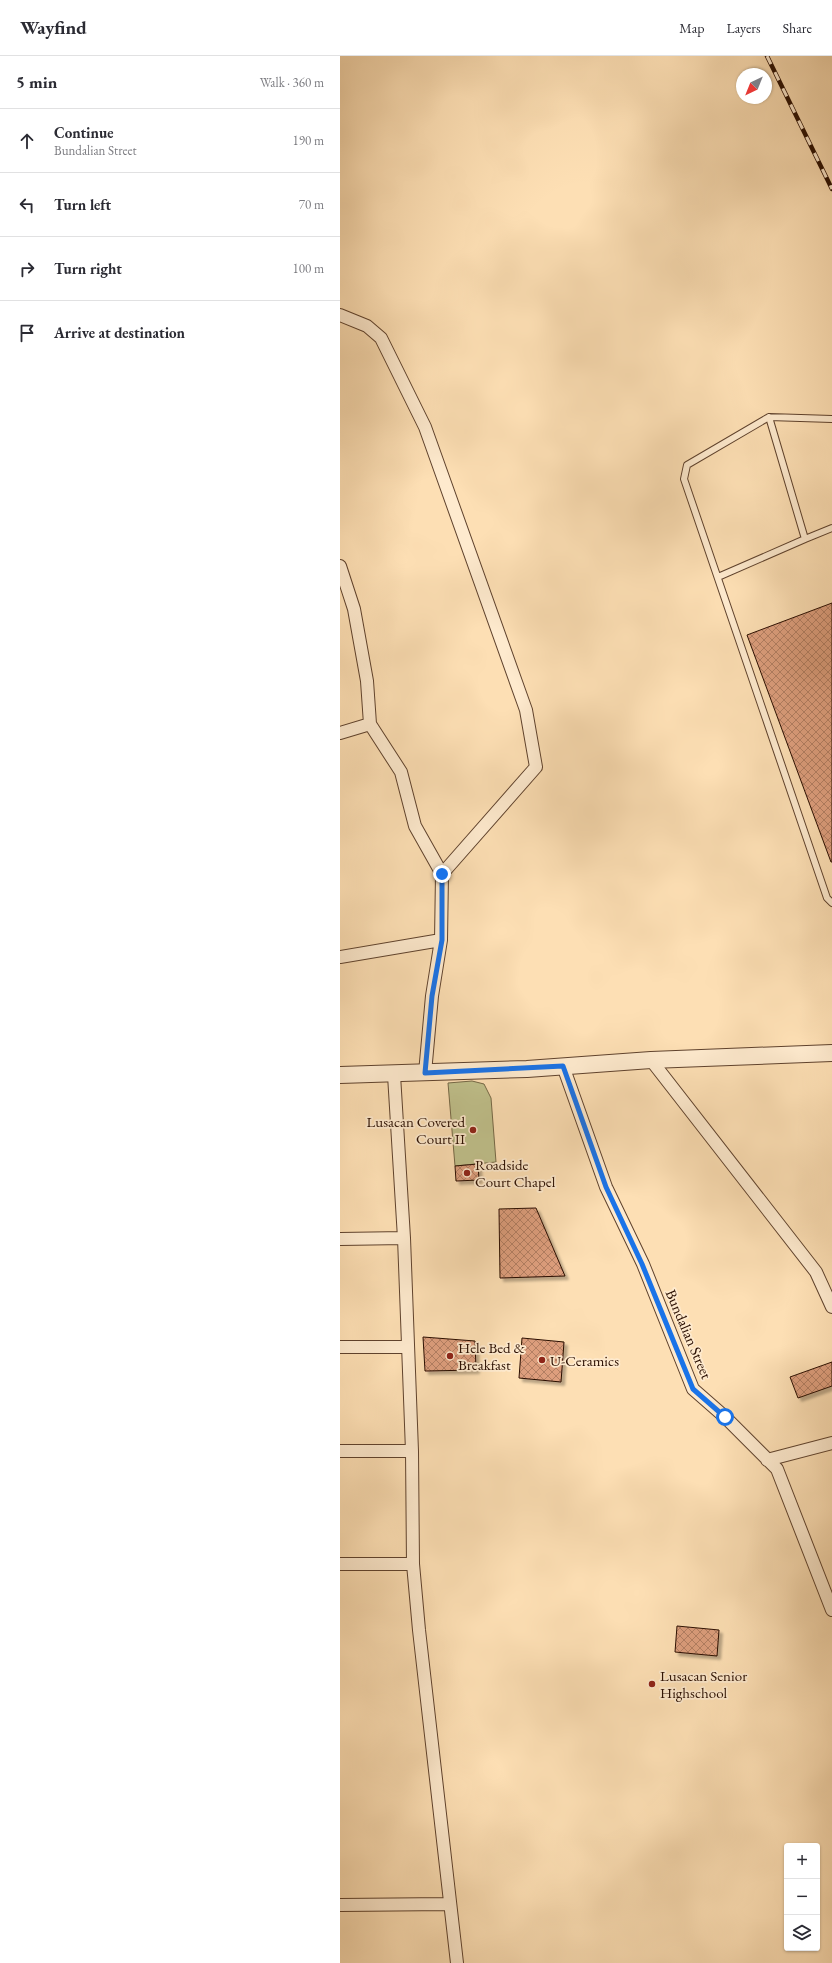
<!DOCTYPE html>
<meta charset="utf-8">
<style>
:root{--surface:#fff;--page:#f7f7f7;--text:#2b2b33;--muted:#7c7c81;--line:#e1e1e2}
body{margin:0;font-family:"EB Garamond",serif;background:var(--page);color:var(--text)}
.controls{position:absolute;right:12px;bottom:12px;display:grid;overflow:hidden;border-radius:4px;box-shadow:0 1px 3px #0004}
.controls button{width:36px;height:36px;display:grid;place-items:center;padding:0;border:0;border-bottom:1px solid var(--line);background:var(--surface);color:var(--text);font:20px sans-serif}
.compass{position:absolute;left:396px;top:12px;width:36px;height:36px;border-radius:50%;background:var(--surface);box-shadow:0 1px 3px #0004;rotate:223deg}
.stop{position:absolute;width:12px;height:12px;margin:-9px;border:3px solid #1a73e8;border-radius:50%;background:#fff}
.stop.end{background:#1a73e8;border-color:#fff;box-shadow:0 1px 4px #0008}
.list{margin:0;padding:0;list-style:none}
h2{display:flex;justify-content:space-between;align-items:center;height:52px;margin:0;padding:0 16px;font-size:17px}
h2 small{font-size:13px;font-weight:400;color:var(--muted)}
.list li{display:grid;grid-template-columns:26px 1fr auto;gap:12px;align-items:center;box-sizing:border-box;height:64px;padding:0 16px;border-top:1px solid var(--line)}
.list b{display:block;font-size:15px;white-space:nowrap}
.list p{margin:0;font-size:13px;white-space:nowrap;color:var(--muted)}
.list em{font-size:13px;font-style:normal;color:var(--muted)}
.icon{flex:none;width:22px;height:22px;fill:none;stroke:currentColor;stroke-width:2;stroke-linecap:round;stroke-linejoin:round}
.map{position:relative;flex:none;width:492px;height:1907px;overflow:hidden}
header{display:flex;align-items:center;gap:24px;box-sizing:border-box;height:56px;padding:0 20px;background:var(--surface);border-bottom:1px solid var(--line)}
header strong{font-size:19px}
nav{display:flex;gap:22px;margin-inline-start:auto;font-size:14px}
main{display:flex}
aside{flex:1;background:var(--surface)}
.map>svg:first-child{display:block}
.green{fill:#c0c18c;stroke:#756846}
.building{fill:url(#building-cross-hatch);stroke:#2a0e00;filter:url(#shadow)}
.lines{fill:none;stroke-linecap:round;stroke-linejoin:round}
.service-casing{stroke:#5f422d;stroke-width:8}
.minor-casing{stroke:#5f422d;stroke-width:14}
.tertiary-casing{stroke:#5f422d;stroke-width:18}
.service{stroke:#feeace;stroke-width:6}
.minor{stroke:#feeace;stroke-width:12}
.tertiary{stroke:#feeace;stroke-width:16}
.rail-casing{stroke:#2a0e00;stroke-width:4.5}
.rail{stroke:#feeace;stroke-width:3;stroke-dasharray:9;stroke-linecap:butt}
.route{stroke:#1a73e8;stroke-width:5}
.poi-dot{fill:#8f2418;stroke:#feeace;stroke-width:1.5}
.labels{text-anchor:middle;dominant-baseline:central;stroke-width:3.5;stroke-linejoin:round;paint-order:stroke}
.poi-label{font-size:15px;fill:#2a0e00;stroke:#feeace;text-anchor:start}
.street-label{font-size:15px;fill:#2a0e00;stroke:#feeace}
</style>
<header>
<strong>Wayfind</strong>
<nav><a>Map</a><a>Layers</a><a>Share</a></nav>
</header>
<main>
<aside>
<h2>5 min<small>Walk · 360 m</small></h2>
<ul class="list">
<li><svg class="icon" aria-label="ahead" viewBox="0 0 24 24"><path d="M12 20V5M6 11l6-6 6 6"/></svg><div><b>Continue</b><p>Bundalian Street</p></div><em>190 m</em></li>
<li><svg class="icon" aria-label="left" viewBox="0 0 24 24"><path d="M17 20v-9H6M10 6l-5 5 5 5"/></svg><div><b>Turn left</b></div><em>70 m</em></li>
<li><svg class="icon" aria-label="right" viewBox="0 0 24 24"><path d="M7 20v-9h11M14 6l5 5-5 5"/></svg><div><b>Turn right</b></div><em>100 m</em></li>
<li><svg class="icon" aria-label="arrive" viewBox="0 0 24 24"><path d="M6 21V4h12l-3 4 3 4H6"/></svg><div><b>Arrive at destination</b></div></li>
</ul>
</aside>
<div class="map">
<svg width="492" height="1907" viewBox="0 0 492 1907">
<defs>
<pattern id="building-cross-hatch" width="8" height="8" patternUnits="userSpaceOnUse"><rect width="8" height="8" fill="#dd9e7d"/><path d="M0 0l8 8M0 8l8-8" fill="none" stroke="#b37f64"/></pattern>
<filter id="shadow"><feDropShadow dx="3.5" dy="3.5" stdDeviation="1" flood-color="#0004"/></filter>
</defs>
<rect width="100%" height="100%" fill="#fddfb4"/>
<filter id="stains"><feTurbulence type="fractalNoise" baseFrequency=".005" numOctaves="4"/><feColorMatrix values="0 0 0 0 .2 0 0 0 0 .09 0 0 0 0 .02 0 0 0 .5 -.17"/></filter>
<radialGradient id="worn" r=".72"><stop offset=".6" stop-color="#630" stop-opacity="0"/><stop offset="1" stop-color="#630" stop-opacity=".3"/></radialGradient>
<path class="green" d="M132 1025 144 1028 151 1042 156 1106 115 1110 108 1027Z"/>
<path class="building" d="M492 547V806H491L407 579Z
M138 1108 139 1124 116 1125 115 1110Z
M196 1152 225 1220 160 1222 159 1153Z
M83 1281 135 1285 136 1314 85 1315Z
M182 1282 224 1286 221 1326 179 1322Z
M492 1306V1330L458 1342 450 1321Z
M337 1570 379 1574 377 1600 335 1596Z"/>
<g class="lines">
<defs>
<path id="service" d="M429 361 465 483 492 472
M492 363 429 361 347 409 344 423 487 842 492 847
M378 521 465 483"/>
<path id="minor" d="M0 259 27 270 41 282 85 371 186 654 196 711 102 818
M0 510 14 553 27 625 30 668 61 716 75 770 102 818 101 884 92 940 85 1017
M0 677 30 668
M0 901 101 884
M311 1004 476 1216 492 1251
M223 1010 266 1131 303 1208 353 1333 385 1361 437 1413 492 1554
M54 1019 64 1182 72 1395 73 1508 79 1574 117 1907
M0 1183 64 1182
M0 1291H68
M0 1395H72
M427 1404 492 1387
M0 1508H73
M0 1849 109 1848"/>
<path id="tertiary" d="M0 1019 187 1013 311 1004 492 997"/>
</defs>
<use href="#service" class="service-casing"/>
<use href="#minor" class="minor-casing"/>
<use href="#tertiary" class="tertiary-casing"/>
<use href="#service" class="service"/>
<use href="#minor" class="minor"/>
<use href="#tertiary" class="tertiary"/>
<defs>
<path id="rail" d="M427 0 492 133"/>
</defs>
<use href="#rail" class="rail-casing"/>
<use href="#rail" class="rail"/>
</g>
<g class="lines">
<path class="route" d="M102 818V884L92 940 85 1017 223 1010 266 1131 302 1208 353 1333 385 1361"/>
</g>
<g class="poi-dot">
<circle cx="133" cy="1074" r="4"/>
<circle cx="127" cy="1117" r="4"/>
<circle cx="110" cy="1300" r="4"/>
<circle cx="202" cy="1304" r="4"/>
<circle cx="312" cy="1628" r="4"/>
</g>
<g class="labels">
<g class="poi-label">
<text x="125" y="1065" text-anchor="end">Lusacan Covered<tspan x="125" dy="17">Court II</tspan></text>
<text x="135" y="1108">Roadside<tspan x="135" dy="17">Court Chapel</tspan></text>
<text x="118" y="1291">Hele Bed &amp;<tspan x="118" dy="17">Breakfast</tspan></text>
<text x="210" y="1304">U-Ceramics</text>
<text x="320" y="1619">Lusacan Senior<tspan x="320" dy="17">Highschool</tspan></text>
</g>
<g class="street-label">
<text transform="translate(349 1278) rotate(67)">Bundalian Street</text>
</g>
</g>
<rect width="100%" height="100%" filter="url(#stains)"/>
<rect width="100%" height="100%" fill="url(#worn)"/>
</svg>
<div class="controls">
<button>+</button>
<button>−</button>
<button><svg class="icon" aria-label="layers" viewBox="0 0 24 24"><path d="M12 4l9 5-9 5-9-5zM3 14l9 5 9-5"/></svg></button>
</div>
<svg class="compass" viewBox="-18 -18 36 36"><path d="M0-13l5 13h-10z" fill="#e53935"/><path d="M0 13l5-13h-10z" fill="#7c7c81"/></svg>
<div class="stop" style="left:385px;top:1361px"></div>
<div class="stop end" style="left:102px;top:818px"></div>
</div>
</main>
